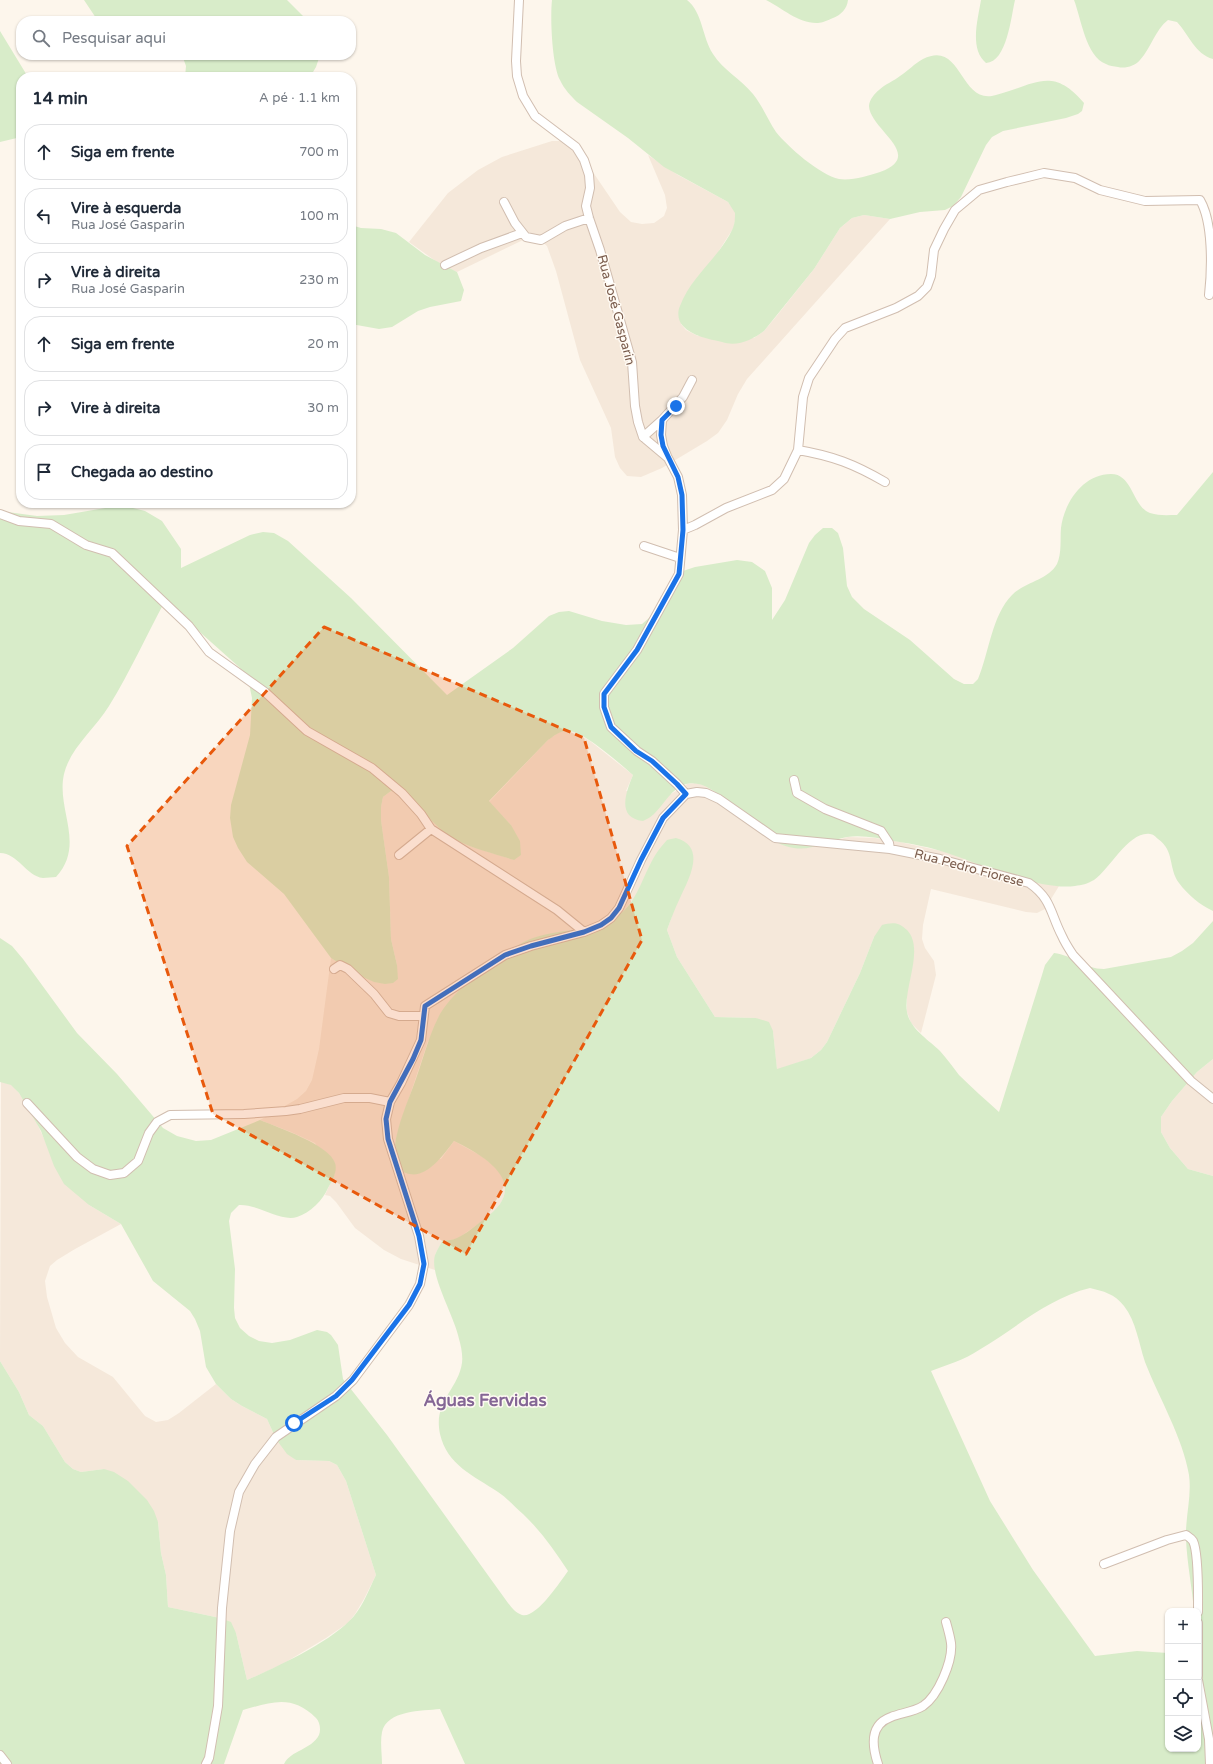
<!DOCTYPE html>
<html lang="pt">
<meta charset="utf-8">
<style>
:root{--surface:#fff;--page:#f2f2f3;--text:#1f2937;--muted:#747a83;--line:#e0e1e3}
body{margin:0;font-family:"Varela Round",sans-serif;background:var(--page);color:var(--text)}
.controls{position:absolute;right:12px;bottom:12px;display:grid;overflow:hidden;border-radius:8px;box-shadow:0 1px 3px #0004}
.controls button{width:36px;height:36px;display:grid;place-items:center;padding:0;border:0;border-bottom:1px solid var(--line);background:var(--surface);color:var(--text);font:20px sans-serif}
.stop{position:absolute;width:12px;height:12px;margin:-9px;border:3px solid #1a73e8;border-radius:50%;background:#fff}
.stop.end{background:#1a73e8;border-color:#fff;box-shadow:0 1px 4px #0008}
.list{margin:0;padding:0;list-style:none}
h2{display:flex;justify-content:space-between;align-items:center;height:52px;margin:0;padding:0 16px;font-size:17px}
h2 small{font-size:13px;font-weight:400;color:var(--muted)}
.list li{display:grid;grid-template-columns:26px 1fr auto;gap:12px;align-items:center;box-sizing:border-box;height:56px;margin:0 8px 8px;padding:0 8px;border:1px solid var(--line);border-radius:16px}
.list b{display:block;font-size:15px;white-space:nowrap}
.list p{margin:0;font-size:13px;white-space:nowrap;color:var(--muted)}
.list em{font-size:13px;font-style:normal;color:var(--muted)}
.icon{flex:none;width:22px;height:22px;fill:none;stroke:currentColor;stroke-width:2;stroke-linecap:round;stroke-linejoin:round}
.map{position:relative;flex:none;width:1213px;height:1764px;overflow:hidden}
.search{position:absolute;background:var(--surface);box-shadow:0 1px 3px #0004;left:16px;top:16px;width:340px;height:44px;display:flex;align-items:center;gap:10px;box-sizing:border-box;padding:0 14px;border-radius:16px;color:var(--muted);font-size:15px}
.panel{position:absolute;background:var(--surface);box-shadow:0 1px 3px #0004;left:16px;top:72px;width:340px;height:436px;border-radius:16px}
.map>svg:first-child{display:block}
.residential{fill:#f5e8da}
.green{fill:#d8ecc9;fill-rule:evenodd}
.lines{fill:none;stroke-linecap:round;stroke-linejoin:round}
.street-casing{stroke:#d1beb0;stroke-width:10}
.street{stroke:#fff;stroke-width:8}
.route{stroke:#1a73e8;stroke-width:5}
.marked{fill:#e8590c;fill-opacity:0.2;stroke:#e8590c;stroke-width:3;stroke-dasharray:8 5;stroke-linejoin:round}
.labels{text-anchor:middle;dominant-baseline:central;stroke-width:3;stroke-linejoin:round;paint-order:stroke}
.street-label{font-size:13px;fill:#7a5c4d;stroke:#fffaf3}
.district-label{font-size:17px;font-weight:bold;fill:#846695;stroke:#fffaf3}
</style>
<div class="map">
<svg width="1213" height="1764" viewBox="0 0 1213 1764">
<rect width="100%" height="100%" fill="#fdf6ec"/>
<path class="residential" d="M552 141H561L571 145 582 156 620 212 631 222 642 224 654 223 664 216 667 208 665 195 648 155 678 175 728 202 736 213 734 227 720 249 681 324 686 330 698 336 754 338 764 331 775 318 814 269 840 228 852 218 864 215 890 219 747 379 738 394 727 420 718 433 707 441 662 468 641 477 627 476 620 468 615 457 611 428 580 360 556 271 547 246 539 239 534 238 523 240 457 272 437 262 409 242 448 193 478 170 502 157Z
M568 730 579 734 590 741 633 775 626 791 671 794 687 784 695 783 706 786 722 796 819 845 848 837 875 838 895 841 946 852 1032 881 1059 886 1045 909 1037 913 1026 912 931 889 923 925 922 939 925 948 934 961 936 975 921 1033 911 1023 907 1012V992L913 962 914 946 874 937 860 973 827 1042 821 1050 811 1058 777 1070 773 1031 756 1018 715 1017 677 957 667 930 672 916 631 901 624 911 612 920 428 1041 403 1116 394 1157 441 1159 454 1141 483 1157 498 1169 503 1176 506 1189 503 1199 497 1209 488 1217 457 1239 442 1241 435 1255V1270L401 1259 384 1250 355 1228 336 1202 330 1196 325 1195 335 1173 315 1143 291 1132 260 1120 297 1099 306 1091 312 1080 319 1049 331 958 354 973 397 965 391 939 389 877 381 820V807L383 797 391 791 401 794 456 840 473 847 514 860 511 825 489 802 548 740 559 732Z
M1213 1059V1176L1188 1169 1170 1148 1161 1132V1117L1172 1101 1197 1072Z
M1 1081 12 1085 19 1093 32 1113 48 1147 89 1205 121 1224 75 1249 57 1260 50 1266 45 1281 47 1297 56 1328 65 1343 78 1357 113 1377 145 1416 156 1422 168 1420 179 1413 216 1384 231 1399 242 1406 267 1419 276 1439 296 1460 329 1461 337 1465 346 1481 376 1575 364 1599 355 1614 348 1623 326 1638 281 1665 247 1680 236 1633 220 1618 168 1607 166 1575 161 1553 158 1522 104 1469 81 1472 73 1469 65 1462 43 1426 29 1415 19 1392 0 1361Z"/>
<path class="green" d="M84 0H287L308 21H98Z
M552 0H687C703 13 702 37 713 54 723 70 741 79 753 94 762 105 768 120 776 132 788 147 820 175 839 179 851 181 868 176 880 172 926 155 870 130 869 106 869 100 875 93 879 90 885 84 894 81 900 76 908 71 915 63 923 59 963 39 959 106 996 95 1035 85 1052 65 1084 103L1082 111 1078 114 1066 118 1003 131 992 137 986 145 961 197 953 206 945 210 920 212 890 219 864 215 852 218 840 228 814 269 764 331C752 340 737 347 722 342 709 339 692 336 683 326 678 321 677 312 680 306 691 276 720 257 733 228 735 223 735 217 735 213L728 202 664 167 628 138 577 102C571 96 564 89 560 80 552 65 550 17 552 0Z
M766 0H848C847 9 841 15 833 18 828 20 822 23 818 23 799 24 782 8 766 0Z
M981 0H1015C1011 17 1007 62 986 63 969 49 978 19 981 0Z
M1074 0H1213V59C1195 54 1189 35 1177 22L1168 20C1155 30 1151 48 1140 60 1135 66 1125 69 1118 67 1114 66 1109 66 1106 64 1086 57 1081 18 1074 0Z
M0 31 28 77H21V137L0 142Z
M182 55H320L316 67 310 77H185L186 66Z
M351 225 361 228 381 229 396 233 425 255 457 272 464 290 461 301 430 307 418 311 392 327 379 329 351 324Z
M1213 472V911C1200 905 1188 895 1179 883 1168 868 1175 851 1158 839 1156 837 1153 834 1150 834 1129 831 1110 869 1094 880 1087 884 1082 885 1075 886 1040 891 980 864 947 853 930 847 912 844 894 841 879 838 862 835 847 837 830 840 812 851 794 848 781 846 768 838 758 831 740 817 712 777 686 784 671 789 665 803 654 814 651 817 647 819 643 821 616 818 626 792 633 775 620 764 584 731 568 731 560 730 554 736 548 740L489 801 511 825 520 841 521 855 514 860C495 854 474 849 456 840 432 827 415 797 391 791L383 797 381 807V820L389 877 391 939 397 965 398 979 393 983 385 984 374 982 354 973 331 958 284 894 247 862 238 848 233 837 230 818 231 805 250 735 252 698 248 679 239 667 165 601C146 636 130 672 109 706 95 729 70 748 64 774 56 810 86 844 56 877 52 877 47 878 43 878 26 876 18 853 0 853V511L37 516 64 515 111 507 133 508 145 511 162 521 181 549V568L250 535 263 532 274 533 288 541 351 598 447 695 513 648 549 616 559 612 569 611 602 621 626 625 642 624 649 618 683 571 695 567 737 560 752 562 765 571 772 588V620L785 600 809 543 815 535 823 528H832L838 533 843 548 847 586 852 597 864 609 910 640 954 679 964 684H973L978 679C989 653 992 615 1012 595 1025 582 1048 580 1057 564 1062 553 1060 539 1061 528 1064 503 1083 474 1111 474 1133 474 1132 506 1150 513 1159 516 1168 515 1177 515Z
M676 838C707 847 689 878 680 898 675 908 671 919 667 930L677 957 715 1017 756 1018 769 1022 773 1031 777 1069 811 1058 821 1050 827 1042 860 973 874 937 882 925C892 922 899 922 907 930 925 949 903 988 907 1012 910 1029 929 1040 940 1051 947 1059 953 1067 959 1075 972 1088 986 1100 999 1112L1042 975 1045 965 1054 953C1072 955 1085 969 1104 969L1171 957 1182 951 1193 943 1213 921V1059L1197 1072 1172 1101 1161 1117V1132L1170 1148 1188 1169 1213 1176V1764H465L440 1709C422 1711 387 1710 382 1732 380 1742 382 1754 382 1764H284C291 1750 311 1750 319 1735 321 1730 320 1722 316 1718 292 1694 272 1702 243 1710L224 1764H0V1361L19 1392 29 1415 43 1426 65 1462 73 1469 81 1472 104 1469 114 1472 128 1481 147 1500 154 1511 158 1522 161 1553 166 1575 168 1607 220 1618 231 1622 236 1633 247 1680C277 1667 333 1641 354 1616 364 1604 369 1589 376 1575L346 1481 337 1465 329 1461 296 1460 287 1454 276 1439 267 1419 242 1406 231 1399 216 1384 206 1367 200 1331 195 1319 190 1311 153 1281 121 1224 89 1205 64 1184 54 1166 41 1131 19 1093 11 1085 0 1082V938L12 946 23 959 77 1033 117 1074 163 1128 177 1136 196 1141 211 1140 260 1120C277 1127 330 1145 335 1163 338 1171 332 1181 328 1188 323 1200 310 1213 297 1217 280 1222 258 1204 239 1205L231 1213 229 1221 235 1269 234 1308 235 1318 240 1328 249 1336 259 1341 272 1343 290 1340 317 1330 327 1332 331 1335 338 1345 343 1379 387 1435 508 1603C512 1608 516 1613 522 1615 536 1619 560 1582 568 1571 555 1551 541 1531 523 1514 515 1507 507 1498 498 1492 474 1476 447 1465 440 1434 433 1401 458 1390 462 1363 463 1355 461 1346 459 1339 455 1317 429 1275 435 1255 437 1250 440 1245 442 1241 447 1240 453 1240 457 1238 466 1234 475 1226 483 1220 532 1186 489 1158 454 1141 444 1154 426 1181 406 1173 402 1172 398 1168 395 1166 391 1140 404 1111 413 1087 422 1064 427 1040 438 1018 451 991 500 953 528 940 558 927 594 934 620 914 640 899 645 866 661 847 663 845 665 842 667 840 669 839 673 839 676 838ZM1090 1288C1103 1291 1115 1294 1124 1306 1136 1321 1139 1344 1145 1362 1159 1398 1183 1438 1189 1475 1192 1496 1185 1518 1186 1539 1187 1563 1192 1587 1194 1611H1198V1749H1168V1653L1137 1651 1095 1656 1033 1570 990 1501 931 1371C947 1365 964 1360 979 1350 1015 1329 1048 1298 1090 1288Z"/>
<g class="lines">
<defs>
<path id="street" d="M519 0 516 61 517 76 523 96 535 116 576 147 584 160 589 175 590 188 586 206 589 218 600 250 632 362 635 406 638 422 643 437 668 458 678 477 682 495 683 530 679 574 637 650 604 694V707L611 727 637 751 652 761 677 784 686 794
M504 202 515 223 526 237 541 240 565 226 589 218
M445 265 481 248 522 233
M643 437 662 420
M798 450C833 456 854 464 885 482
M667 456 663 446 661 435 662 420 683 397 692 380
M0 514 19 521 51 524 86 545 112 553 189 626 209 652 265 692 307 731 372 768 402 793 421 814 431 829 557 910 584 932
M683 530 695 525 726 508 772 490 784 479 798 450 803 397 809 378 835 339 845 328 896 308 918 296 927 287 931 276 934 250 944 229 955 210 979 190 1007 182 1044 173 1075 178 1100 190 1145 201 1200 200C1213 222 1212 268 1209 295
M644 546 680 558
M794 780 797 793 825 809 881 831 889 843 890 849
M686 794 697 792 706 793 719 799 775 838 890 849 940 859 1029 883C1052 899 1050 913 1062 936 1065 943 1069 949 1073 955L1191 1081 1213 1099
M399 855 431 829
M334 969 340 965 348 969 374 994 389 1013 399 1016H423
M27 1103 77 1157 93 1169 110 1175 124 1173 138 1161 149 1133 157 1122 170 1115 244 1114 286 1111 300 1109 344 1098H370L390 1102
M1104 1564 1167 1540 1186 1535C1189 1537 1191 1538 1193 1541 1199 1553 1198 1596 1198 1612
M1198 1623V1676
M1198 1680 1209 1739 1210 1764
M0 1755 7 1764
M206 1764 209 1758 218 1706 222 1608 230 1531 239 1492 255 1464 276 1437 336 1396 353 1380 409 1305 420 1284 424 1264 419 1236 388 1139 386 1119 390 1102 401 1083 421 1040 425 1006 505 955 531 946 584 932 601 925 611 918 619 908 641 860 663 818 686 794
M878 1764C872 1746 869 1725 891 1717 901 1713 913 1712 923 1706 938 1696 953 1661 951 1643 950 1636 948 1629 946 1622"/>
</defs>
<use href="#street" class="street-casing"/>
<use href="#street" class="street"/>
</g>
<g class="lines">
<path class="route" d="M294 1423 336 1396 352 1380 409 1305 420 1284 424 1264 419 1236 388 1139 386 1119 390 1102 413 1059 421 1040 425 1006 505 955 531 946 584 932 601 925 611 918 619 908 641 860 663 818 686 794 677 784 652 761 636 751 611 727 604 707V694L637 650 679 574 683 530 682 495 678 477 663 446 661 435 662 420 676 406"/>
</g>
<path class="marked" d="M324 627 584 738 642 940 466 1254 213 1114 127 846Z"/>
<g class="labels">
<g class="street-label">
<text transform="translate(616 310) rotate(75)">Rua José Gasparin</text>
<text transform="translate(969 868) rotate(15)">Rua Pedro Fiorese</text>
</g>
<g class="district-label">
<text x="485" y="1400">Águas Fervidas</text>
</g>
</g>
</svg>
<div class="controls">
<button>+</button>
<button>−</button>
<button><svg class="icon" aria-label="locate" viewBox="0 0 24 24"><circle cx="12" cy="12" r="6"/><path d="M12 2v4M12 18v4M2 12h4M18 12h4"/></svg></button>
<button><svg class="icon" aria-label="layers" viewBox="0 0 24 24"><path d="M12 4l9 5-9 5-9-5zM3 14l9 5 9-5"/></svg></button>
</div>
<div class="stop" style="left:294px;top:1423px"></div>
<div class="stop end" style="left:676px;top:406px"></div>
<div class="search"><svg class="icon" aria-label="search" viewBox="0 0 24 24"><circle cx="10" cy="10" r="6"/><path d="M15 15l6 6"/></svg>Pesquisar aqui</div>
<section class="panel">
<h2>14 min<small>A pé · 1.1 km</small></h2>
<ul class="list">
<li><svg class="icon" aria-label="ahead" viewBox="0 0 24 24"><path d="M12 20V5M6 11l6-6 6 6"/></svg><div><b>Siga em frente</b></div><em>700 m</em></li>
<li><svg class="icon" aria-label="left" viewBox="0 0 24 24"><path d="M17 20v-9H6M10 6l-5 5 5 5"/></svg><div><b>Vire à esquerda</b><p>Rua José Gasparin</p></div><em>100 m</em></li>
<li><svg class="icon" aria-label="right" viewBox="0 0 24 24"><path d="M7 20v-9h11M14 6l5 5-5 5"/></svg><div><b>Vire à direita</b><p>Rua José Gasparin</p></div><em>230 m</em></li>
<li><svg class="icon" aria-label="ahead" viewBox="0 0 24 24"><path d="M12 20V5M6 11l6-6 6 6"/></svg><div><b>Siga em frente</b></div><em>20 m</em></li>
<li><svg class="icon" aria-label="right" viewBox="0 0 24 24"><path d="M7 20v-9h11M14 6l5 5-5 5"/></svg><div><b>Vire à direita</b></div><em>30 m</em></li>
<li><svg class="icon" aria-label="arrive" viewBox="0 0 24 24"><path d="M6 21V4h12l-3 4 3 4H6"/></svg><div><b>Chegada ao destino</b></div></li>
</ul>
</section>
</div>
